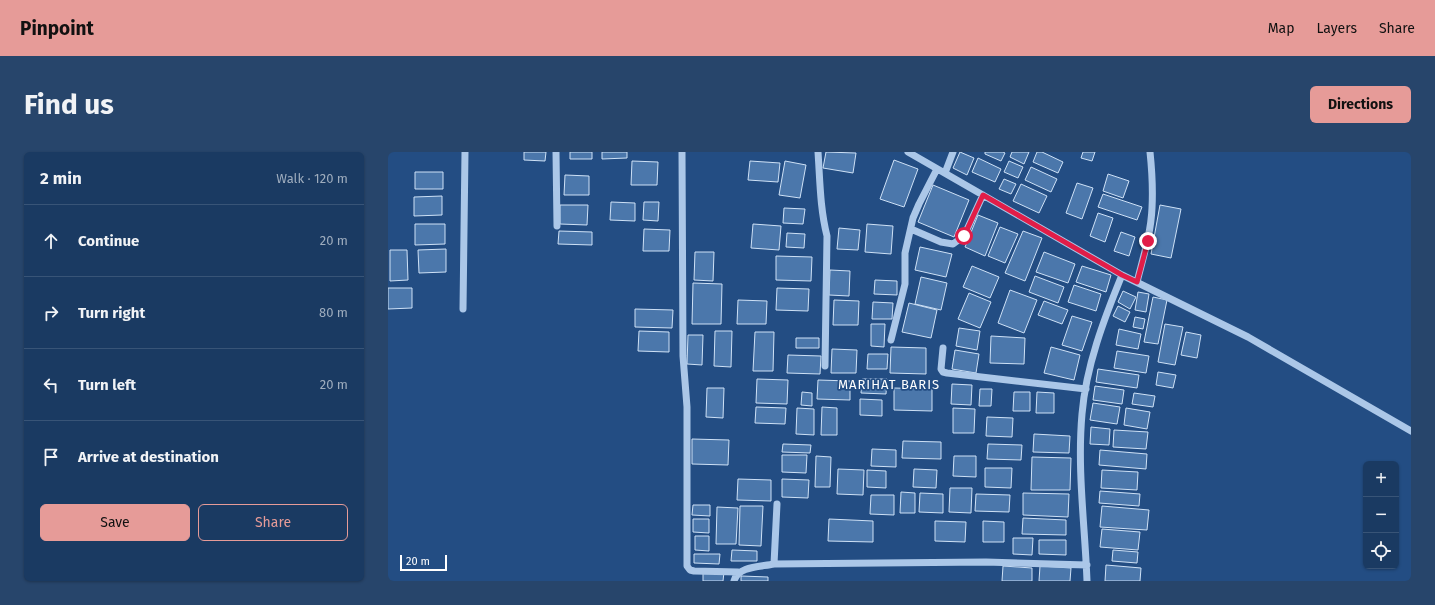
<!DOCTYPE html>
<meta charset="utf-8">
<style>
:root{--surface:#1a3a62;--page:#27456b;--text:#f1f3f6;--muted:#9fadbe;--line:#385477;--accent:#e69b98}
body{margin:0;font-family:"Fira Sans",sans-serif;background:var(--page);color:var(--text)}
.controls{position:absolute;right:12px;bottom:12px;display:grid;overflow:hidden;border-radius:6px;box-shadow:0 1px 3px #0004}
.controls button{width:36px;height:36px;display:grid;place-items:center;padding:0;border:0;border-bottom:1px solid var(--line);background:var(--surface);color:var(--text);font:20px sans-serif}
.scale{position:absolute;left:12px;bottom:10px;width:47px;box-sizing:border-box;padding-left:4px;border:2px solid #fff;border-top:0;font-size:11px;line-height:14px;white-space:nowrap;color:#fff;-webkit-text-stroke:3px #234d83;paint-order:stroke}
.stop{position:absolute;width:12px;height:12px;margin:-9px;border:3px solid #e11d48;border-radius:50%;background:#fff}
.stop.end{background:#e11d48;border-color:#fff;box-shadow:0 1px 4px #0008}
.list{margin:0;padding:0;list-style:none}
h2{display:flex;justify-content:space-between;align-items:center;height:52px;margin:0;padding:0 16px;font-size:17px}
h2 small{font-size:13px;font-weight:400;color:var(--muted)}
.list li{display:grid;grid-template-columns:26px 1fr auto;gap:12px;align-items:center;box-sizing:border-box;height:72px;padding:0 16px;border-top:1px solid var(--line)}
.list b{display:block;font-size:15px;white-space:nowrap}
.list em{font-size:13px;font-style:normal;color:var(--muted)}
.actions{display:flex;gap:8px;padding:12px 16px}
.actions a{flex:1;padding:9px 0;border:1px solid var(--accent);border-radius:6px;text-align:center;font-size:14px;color:var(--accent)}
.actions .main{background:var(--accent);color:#111}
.icon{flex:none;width:22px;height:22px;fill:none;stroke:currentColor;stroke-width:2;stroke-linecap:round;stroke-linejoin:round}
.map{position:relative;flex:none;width:1023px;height:429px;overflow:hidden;border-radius:6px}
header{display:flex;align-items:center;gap:24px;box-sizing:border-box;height:56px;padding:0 20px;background:var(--accent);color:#111}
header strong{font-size:19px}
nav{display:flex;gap:22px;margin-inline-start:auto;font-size:14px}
.intro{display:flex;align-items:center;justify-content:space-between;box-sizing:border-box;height:96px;padding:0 24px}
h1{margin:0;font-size:28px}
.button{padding:10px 18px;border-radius:6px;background:var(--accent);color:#111;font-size:14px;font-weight:700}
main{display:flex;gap:24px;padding:0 24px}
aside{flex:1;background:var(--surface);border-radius:6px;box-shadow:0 1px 3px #0004}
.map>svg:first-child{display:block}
.building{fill:#4b77ab;stroke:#cee1f6}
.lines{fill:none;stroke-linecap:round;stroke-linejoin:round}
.minor{stroke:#abc7e8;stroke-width:7}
.route{stroke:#e11d48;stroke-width:5}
.labels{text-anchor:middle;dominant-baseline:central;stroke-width:3.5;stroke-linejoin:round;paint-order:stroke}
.quarter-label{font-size:13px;letter-spacing:1px;fill:#fff;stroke:#234d83}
</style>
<header>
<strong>Pinpoint</strong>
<nav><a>Map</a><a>Layers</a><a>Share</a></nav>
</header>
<div class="intro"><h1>Find us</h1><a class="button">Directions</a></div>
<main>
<aside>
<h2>2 min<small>Walk · 120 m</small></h2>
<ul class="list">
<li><svg class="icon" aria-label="ahead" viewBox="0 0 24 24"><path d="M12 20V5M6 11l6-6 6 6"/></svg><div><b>Continue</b></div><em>20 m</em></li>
<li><svg class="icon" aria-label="right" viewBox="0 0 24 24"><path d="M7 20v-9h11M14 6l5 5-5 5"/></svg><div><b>Turn right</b></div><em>80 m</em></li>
<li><svg class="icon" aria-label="left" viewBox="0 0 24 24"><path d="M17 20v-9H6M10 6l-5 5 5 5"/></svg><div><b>Turn left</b></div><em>20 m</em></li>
<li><svg class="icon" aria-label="arrive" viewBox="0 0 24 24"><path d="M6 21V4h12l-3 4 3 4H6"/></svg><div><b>Arrive at destination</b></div></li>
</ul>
<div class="actions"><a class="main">Save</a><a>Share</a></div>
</aside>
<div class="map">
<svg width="1023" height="429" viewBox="0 0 1023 429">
<rect width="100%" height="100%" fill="#234d83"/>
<path class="building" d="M136 0H158L157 9 136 8Z
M182 0H204V7H182Z
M214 0H239V6L214 7Z
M438 0 468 1 465 21 435 16Z
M572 0 586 6 579 23 565 16Z
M597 0H615L617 1 613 9 597 2Z
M624 0H641L636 12 622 5Z
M649 0H654L675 10 670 21 645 10Z
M695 0H707L704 9 693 6Z
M590 6 613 17 607 30 584 20Z
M506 8 530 17 516 55 492 47Z
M244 9 270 10 269 33H243Z
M362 9 392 11 390 30 360 28Z
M397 9 418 13 412 46 391 43Z
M621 9 635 15 630 26 616 20Z
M643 15 669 27 663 40 637 28Z
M27 20H55V37H27Z
M720 22 741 29 735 46 715 39Z
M177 23 201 24V43H176Z
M616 27 628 32 623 42 611 37Z
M689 31 705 36 694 67 678 61Z
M633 32 659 44 651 61 625 49Z
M545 33 581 48 566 85 530 70Z
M715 42 754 55 749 68 710 55Z
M54 44V63L26 64V45Z
M223 50 247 51V69L222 68Z
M256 50H271L270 69 255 68Z
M172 53H200L199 73 172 72Z
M772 53 793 57 783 106 763 102Z
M396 56 417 57 415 72 395 71Z
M710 61 725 66 717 90 702 84Z
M590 63 610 71 597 104 577 95Z
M27 72H57V92L27 93Z
M365 72 393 74 391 98 363 96Z
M479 72 505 74 503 102 477 100Z
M612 75 630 82 617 111 600 104Z
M451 76 472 78 470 98 449 97Z
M256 77 282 78 281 99H255Z
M171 79 204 80V93L170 92Z
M635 79 654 86 637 129 617 121Z
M733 80 747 85 741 104 726 99Z
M399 81 417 82 416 96 398 95Z
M532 95 564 102 558 125 527 118Z
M58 97V120L31 121 30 98Z
M2 98H19L20 128 2 129Z
M307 100H326L325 129 306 128Z
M656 100 687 112 680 131 648 120Z
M388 104 424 105 423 129 388 128Z
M584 114 611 125 602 146 575 135Z
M694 114 723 123 718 140 688 130Z
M442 118 462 119 461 144 441 143Z
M647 124 676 135 670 151 641 140Z
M533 125 559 131 553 158 527 152Z
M487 128 509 129V143L486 142Z
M305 131 334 132 333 172H304Z
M686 133 713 142 708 159 680 150Z
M0 136H24V156L0 157Z
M389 136 421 137 420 159 388 158Z
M622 138 649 148 636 181 610 171Z
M735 139 748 145 742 157 730 150Z
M750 140 761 142 758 160 747 158Z
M581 141 603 150 592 176 570 167Z
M765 145 779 148 770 192 756 190Z
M350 148 379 149 378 172H349Z
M446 148 471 149 470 173H445Z
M656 149 680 158 674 172 650 163Z
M485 150 505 151 504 167H484Z
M521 151 549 158 543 186 514 180Z
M730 154 742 160 737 170 725 164Z
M247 157 285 158 284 176 247 175Z
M684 164 704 170 694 199 674 193Z
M747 165 757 167 755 177 745 175Z
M483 172H497L496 195 483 194Z
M777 172 795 175 787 213 770 210Z
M571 176 592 179 589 198 568 194Z
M731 177 753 182 750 197 728 193Z
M251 179 281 180V200L250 199Z
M327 179H344L343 215 326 214Z
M367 180H386L385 219H365Z
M798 180 813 183 809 206 793 203Z
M300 183H315L314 213 299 212Z
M603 184 637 186 636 212 602 211Z
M408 186H431V196H408Z
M503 195 538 196V222L502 221Z
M663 195 692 203 686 228 656 221Z
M444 197 469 198 468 221H443Z
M567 198 591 202 588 221 564 217Z
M729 199 761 204 758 221 726 216Z
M480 202H500L499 217H479Z
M400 203 433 204 432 222 399 221Z
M710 217 751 223 749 236 708 230Z
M770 220 788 223 785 236 768 233Z
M369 227 400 228 399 252 368 251Z
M474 227H499L498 242 473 241Z
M430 228 462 229V248L429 247Z
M564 232 584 233 583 253 563 252Z
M707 234 736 238 734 252 705 248Z
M319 236H336L335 266 318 265Z
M506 236 544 237V259L506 258Z
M592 237H604L603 254H591Z
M414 240 424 241V254L413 253Z
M626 240H642V259H625Z
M649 240 666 241V261H648Z
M746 241 767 244 765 255 744 252Z
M472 247 494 248V264L472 263Z
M705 251 732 255 729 272 702 268Z
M368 255 398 256 397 272 367 271Z
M434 255 449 256V283H433Z
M409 256 426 257V283L408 282Z
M565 256 587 257 586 281H565Z
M738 256 762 260 759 277 736 273Z
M599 265 625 266 624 285 598 284Z
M703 275 722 277 721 293 702 292Z
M726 278 760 280 758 297 725 295Z
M646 282 682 284 681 301 645 300Z
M304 287 341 288 340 313 304 312Z
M515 289 553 290V307L514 306Z
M395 292 423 293 422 301 394 300Z
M600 292 634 293 633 308 599 307Z
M484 297 508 298V315L483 314Z
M712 298 759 302 758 317 711 313Z
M394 303H419L418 321 394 320Z
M428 304 443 305 442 335H427Z
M566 304H588V325L565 324Z
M644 305 683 306 682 338H643Z
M597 316H624L623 336 597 335Z
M450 317 476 318 475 343 449 342Z
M526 317 549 318 548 336 525 335Z
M479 318 498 319V336L479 335Z
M714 318 750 320 749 338 713 336Z
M350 327 383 328V349L349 348Z
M394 327 421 328 420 346 394 345Z
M562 336H584L583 361 561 360Z
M712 339 752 342 751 354 711 351Z
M513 340 527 341V361H512Z
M532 341 555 342V361L531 360Z
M635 341 681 342 680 365 635 363Z
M588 342 622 343 621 360 587 359Z
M483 343H506V363L482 362Z
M305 353H322V364L304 363Z
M352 354H375L373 394 351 393Z
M714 354 761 358 759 378 712 375Z
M329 355 350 356 348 392H328Z
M635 366 678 368V383L634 382Z
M305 367H321V381L305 380Z
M441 367 485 369V390L440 389Z
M547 369 578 370 577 390 547 389Z
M595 369 616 370V390H595Z
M714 377 752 380 750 398 712 395Z
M307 384H321V399L307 398Z
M625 386H645L644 403 625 402Z
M651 388H678V403L651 402Z
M344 398 369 399V409H343Z
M725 398 750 400 749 411 724 409Z
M306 402H332L331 412 306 411Z
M718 413 753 416 752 429H717Z
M615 414 644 416V429H614Z
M652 414 683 416 682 429H651Z
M315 420H336L335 429H315Z
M353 424 380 425V429H353Z"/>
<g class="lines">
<path class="minor" d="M168 0 169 74
M294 0 295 204 299 255V414L302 418 306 419 350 420
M430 0C432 29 432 56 439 84L437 214
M520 0 734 123 860 185 1023 279
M557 21 565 0
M523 77 553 90 565 92 576 84 595 43
M749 130C755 106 763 81 764 56 765 37 764 19 762 0
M75 157 77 0
M503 188 517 132V101L525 66 531 52 549 17
M555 196 553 217 555 220 559 221 698 237
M386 412 389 352
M346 429C350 414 372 415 386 412L598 410 699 413
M699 429C697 374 689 318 694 262 698 214 716 167 734 123"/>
</g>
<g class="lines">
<path class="route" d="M576 84 595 43 734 123 749 130 760 89"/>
</g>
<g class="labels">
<g class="quarter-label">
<text x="501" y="232">MARIHAT BARIS</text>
</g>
</g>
</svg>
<div class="controls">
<button>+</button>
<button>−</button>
<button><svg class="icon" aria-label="locate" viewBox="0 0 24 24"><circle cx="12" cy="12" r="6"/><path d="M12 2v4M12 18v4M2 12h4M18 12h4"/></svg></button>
</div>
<div class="scale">20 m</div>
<div class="stop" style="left:576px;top:84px"></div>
<div class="stop end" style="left:760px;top:89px"></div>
</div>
</main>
